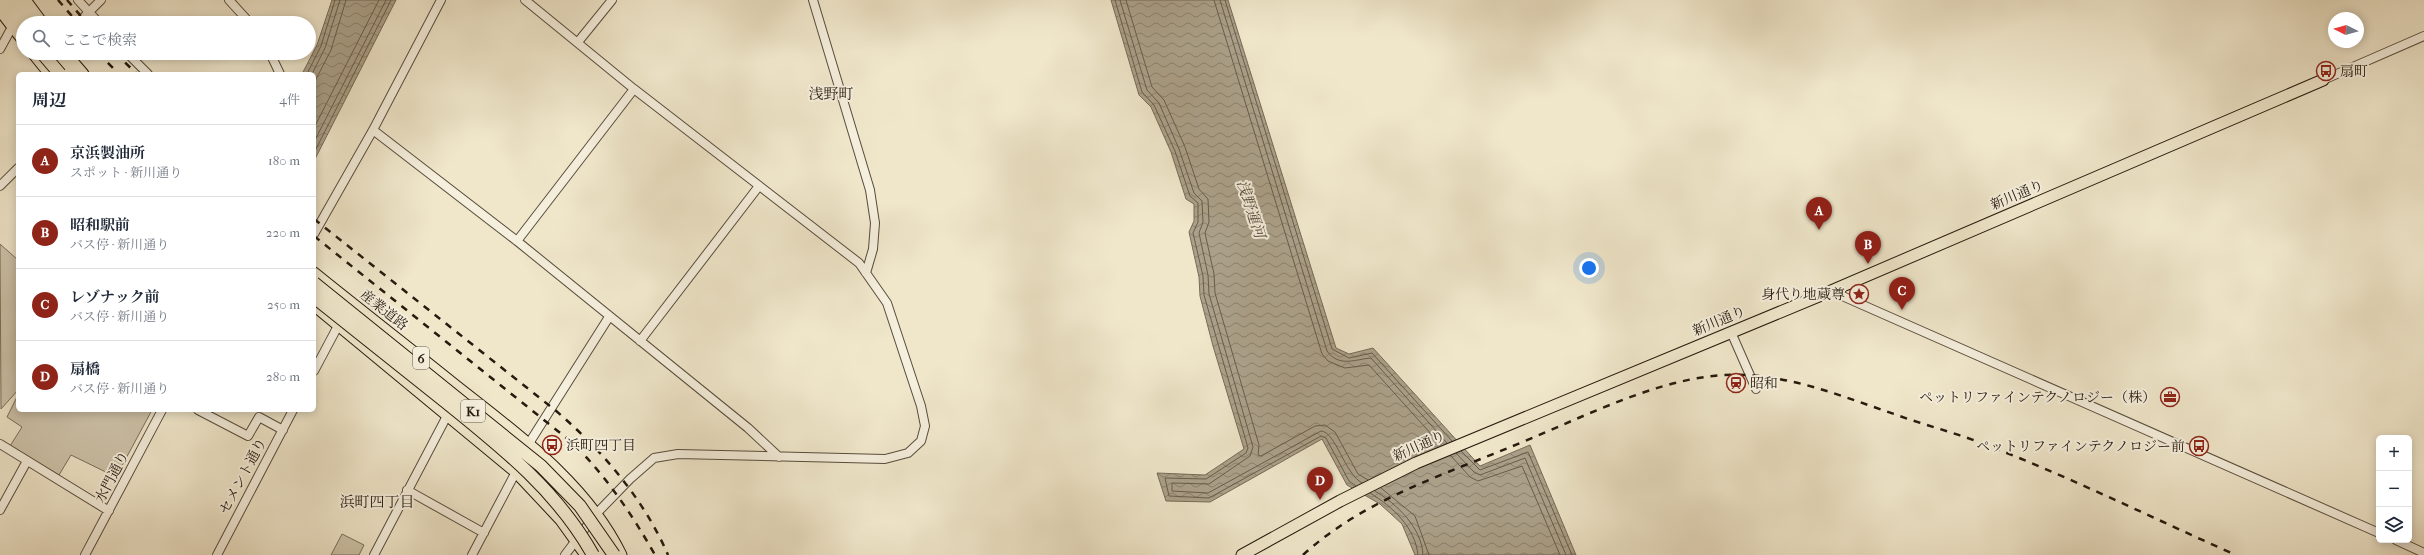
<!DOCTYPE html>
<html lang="ja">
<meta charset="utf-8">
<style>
:root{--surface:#fff;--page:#f2f2f3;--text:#1f2937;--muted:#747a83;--line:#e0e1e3;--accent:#8f2418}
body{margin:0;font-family:"IM FELL French Canon","Noto Serif JP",serif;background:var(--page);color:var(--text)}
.controls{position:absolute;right:12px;bottom:12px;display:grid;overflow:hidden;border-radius:6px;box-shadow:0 2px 10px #0003}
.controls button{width:36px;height:36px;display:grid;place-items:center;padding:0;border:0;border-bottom:1px solid var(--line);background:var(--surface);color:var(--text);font:20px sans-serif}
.compass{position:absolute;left:2328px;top:12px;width:36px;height:36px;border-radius:50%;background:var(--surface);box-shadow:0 2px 10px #0003;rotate:275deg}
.you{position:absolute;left:1589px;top:268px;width:14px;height:14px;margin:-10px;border:3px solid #fff;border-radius:50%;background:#1a73e8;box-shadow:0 0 0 6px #1a73e833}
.badge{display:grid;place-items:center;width:26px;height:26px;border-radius:50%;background:var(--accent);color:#fff;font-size:13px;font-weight:700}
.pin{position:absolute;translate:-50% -33px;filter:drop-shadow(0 1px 2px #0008)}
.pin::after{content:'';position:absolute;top:21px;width:14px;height:12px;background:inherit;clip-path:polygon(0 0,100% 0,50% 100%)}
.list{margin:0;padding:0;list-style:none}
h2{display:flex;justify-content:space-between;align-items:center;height:52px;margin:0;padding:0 16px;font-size:17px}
h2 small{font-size:13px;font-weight:400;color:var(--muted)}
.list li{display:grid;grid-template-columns:26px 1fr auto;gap:12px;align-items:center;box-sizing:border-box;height:72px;padding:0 16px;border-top:1px solid var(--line)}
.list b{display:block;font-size:15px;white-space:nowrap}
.list p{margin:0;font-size:13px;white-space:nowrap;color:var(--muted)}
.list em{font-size:13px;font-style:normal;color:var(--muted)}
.icon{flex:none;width:22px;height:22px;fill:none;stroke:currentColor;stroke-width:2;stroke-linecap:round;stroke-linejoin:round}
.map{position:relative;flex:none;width:2424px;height:555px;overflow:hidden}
.search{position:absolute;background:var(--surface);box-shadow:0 2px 10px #0003;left:16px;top:16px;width:300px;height:44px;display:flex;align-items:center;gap:10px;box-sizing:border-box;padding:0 14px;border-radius:22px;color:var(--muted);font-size:15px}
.panel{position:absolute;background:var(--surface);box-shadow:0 2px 10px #0003;left:16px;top:72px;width:300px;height:340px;border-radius:6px}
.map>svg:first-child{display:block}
.green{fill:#cec4ab;stroke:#7a6e5c}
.water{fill:url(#water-waves);stroke:#766b58}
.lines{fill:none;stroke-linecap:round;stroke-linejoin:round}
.shore{stroke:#685d4c;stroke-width:1}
.minor-casing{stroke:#584c3c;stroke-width:10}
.major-casing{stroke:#26190d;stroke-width:13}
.highway-casing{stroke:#26190d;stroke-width:14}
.minor{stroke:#f5efdd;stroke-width:8}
.major{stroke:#f0e7cb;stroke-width:11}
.highway{stroke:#f0e7cb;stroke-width:12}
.rail{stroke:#26190d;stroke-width:2.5;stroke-dasharray:7 7;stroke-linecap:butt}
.highway-bridge-casing{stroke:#26190d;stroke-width:14;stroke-linecap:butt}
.highway-bridge{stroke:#f0e7cb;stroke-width:12}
.labels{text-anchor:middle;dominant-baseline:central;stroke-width:4;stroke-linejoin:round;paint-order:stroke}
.shield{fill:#f5efdd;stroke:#64594b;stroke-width:1}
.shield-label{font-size:13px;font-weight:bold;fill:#26190d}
.poi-label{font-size:14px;fill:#26190d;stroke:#f5efdd;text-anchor:start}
.street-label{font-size:14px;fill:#26190d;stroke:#f5efdd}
.neighbourhood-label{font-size:15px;fill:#26190d;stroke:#f5efdd}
.water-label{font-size:15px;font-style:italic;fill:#5b4f3f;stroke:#f5efdd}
</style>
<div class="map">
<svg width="2424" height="555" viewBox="0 0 2424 555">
<defs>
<pattern id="water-waves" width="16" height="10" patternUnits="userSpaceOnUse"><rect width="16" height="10" fill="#aba18a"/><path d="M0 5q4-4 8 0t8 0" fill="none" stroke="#8b826f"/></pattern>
</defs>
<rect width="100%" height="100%" fill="#f0e7cb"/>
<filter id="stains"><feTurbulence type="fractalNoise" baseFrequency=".005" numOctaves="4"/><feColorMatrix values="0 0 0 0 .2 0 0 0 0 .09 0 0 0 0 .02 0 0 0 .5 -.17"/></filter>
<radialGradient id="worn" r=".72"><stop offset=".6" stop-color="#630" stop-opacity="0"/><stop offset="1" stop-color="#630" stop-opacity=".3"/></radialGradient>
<path class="green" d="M0 244 18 260V390L1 409Z
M18 395V410H152L116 477 71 455 59 475 10 446 22 427 7 417Z
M342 534 364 545 359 555H331Z"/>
<path class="water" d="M332 0H396L314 161V74H302L317 45Z
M1111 0H1228L1336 348 1349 354 1373 348 1480 466 1530 445 1576 555H1415L1402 524 1380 504 1347 485 1322 439 1210 502 1166 501 1157 473 1205 475 1244 449 1213 346 1200 296 1199 277 1189 232 1194 221V204L1186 199 1171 152 1151 107 1139 95Z"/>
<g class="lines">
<path class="shore" d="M1115 0 1142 92 1154 105 1175 151 1190 196 1198 203V222L1193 233 1203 276 1204 295 1248 448 1246 453 1206 479 1165 478 1169 496 1209 498 1321 436 1326 438 1349 481 1356 486
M1120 0 1147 90 1159 103 1179 149 1194 193 1202 201 1203 222 1199 233 1208 275 1209 294 1253 447 1250 456 1209 484 1172 483V491L1208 493 1321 431C1336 432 1344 473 1362 483
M1126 0 1152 87 1164 100 1185 147 1199 189 1208 199 1209 222 1205 233 1214 274 1215 293 1259 445 1258 455 1261 456 1315 426 1325 425 1335 432 1358 474 1368 480
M1214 0 1322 354 1328 361 1345 368 1369 365 1441 445
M1220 0 1327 351C1339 368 1356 359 1371 358L1447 443
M1225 0 1332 349 1349 358 1372 353 1452 441
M307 74 321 46 335 0
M312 74 325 48 340 0
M314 83 331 50 346 0
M314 128 379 0
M314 142 386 0
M314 153 391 0
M1461 451 1480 470 1528 452 1572 555
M1456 453 1474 472 1480 475 1525 458 1566 555
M1451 456 1470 477 1478 481 1522 466 1560 555
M1381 488 1415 516 1429 555
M1375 491C1397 504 1422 528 1423 555
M1370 493C1393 507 1415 527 1418 555"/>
<defs>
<path id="minor" d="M78 0 99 23
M229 0 250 23
M525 0 634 89 859 263 887 303 921 406 925 426 921 441 908 453 885 459 678 454 654 458 630 479 596 514 565 555
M813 0 870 190 875 223 873 249 866 273
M78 23 101 0
M578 42 612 0
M0 49 12 27
M127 53 148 74
M270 53 280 74
M2323 80 2424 36
M373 130 517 241 748 428 779 457
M0 186 18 168
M314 234 373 130 441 0
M517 241 634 89
M1831 291 2379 533
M1731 332 1756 389
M640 341 759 186
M314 371 339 324
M198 410 248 436 259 417 283 430
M0 444 109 511
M526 448 609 317
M407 490 484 533
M0 510 27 461
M2396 540 2424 553
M85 555 162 410
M217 555 293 410
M374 555 448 414
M472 555 518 468"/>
<path id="major" d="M25 0 42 23
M0 10 23 40
M33 53 50 74
M65 53 83 74
M314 273C361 311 409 348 456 386 518 435 586 483 621 555
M314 305 516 472 561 520 586 555
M1242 555 1340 501 1416 463 1831 291 2323 80"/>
<path id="highway" d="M2 0 23 28
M15 0 33 23
M57 53 74 74"/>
</defs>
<use href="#minor" class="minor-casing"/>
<use href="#major" class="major-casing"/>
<use href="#highway" class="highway-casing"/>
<use href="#minor" class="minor"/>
<use href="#major" class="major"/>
<use href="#highway" class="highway"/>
<path class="rail" d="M58 0 78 23
M67 0 87 23
M98 53 119 74
M115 53 137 74
M314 219 555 410C601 449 644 499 668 555
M314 236 574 444C607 478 632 514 655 555
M1303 555C1361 502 1437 477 1508 448 1571 423 1646 383 1713 376 1777 369 1835 394 1894 414 1921 424 1949 431 1976 441 2064 474 2150 517 2236 555"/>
<defs>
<path id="highway-bridge" d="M42 53 60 74
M314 283 541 466 580 506 614 555
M314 297C357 331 399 365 442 399 499 445 557 490 593 555"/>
</defs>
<use href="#highway-bridge" class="highway-bridge-casing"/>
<use href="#highway-bridge" class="highway-bridge"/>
</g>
<defs>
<symbol id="bus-ring" viewBox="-11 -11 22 22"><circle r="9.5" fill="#f5efdd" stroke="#8f2418" stroke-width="1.5"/><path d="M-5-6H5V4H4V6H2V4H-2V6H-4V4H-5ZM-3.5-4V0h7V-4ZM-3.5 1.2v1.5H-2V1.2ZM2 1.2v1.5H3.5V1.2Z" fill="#8f2418"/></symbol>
<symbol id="sight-ring" viewBox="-11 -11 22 22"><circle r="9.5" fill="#f5efdd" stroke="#8f2418" stroke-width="1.5"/><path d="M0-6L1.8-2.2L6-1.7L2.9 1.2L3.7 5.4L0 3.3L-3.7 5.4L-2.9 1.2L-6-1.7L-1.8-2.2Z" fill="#8f2418"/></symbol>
<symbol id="station-ring" viewBox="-11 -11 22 22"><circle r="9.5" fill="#f5efdd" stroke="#8f2418" stroke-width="1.5"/><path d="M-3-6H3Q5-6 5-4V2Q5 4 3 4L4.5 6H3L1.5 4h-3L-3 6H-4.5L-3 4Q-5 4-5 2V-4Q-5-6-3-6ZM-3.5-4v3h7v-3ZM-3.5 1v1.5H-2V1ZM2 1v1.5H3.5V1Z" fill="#8f2418"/></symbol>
<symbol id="office-ring" viewBox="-11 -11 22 22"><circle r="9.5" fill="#f5efdd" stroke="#8f2418" stroke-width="1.5"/><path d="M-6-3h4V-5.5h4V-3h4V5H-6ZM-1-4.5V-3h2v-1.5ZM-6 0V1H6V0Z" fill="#8f2418"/></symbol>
</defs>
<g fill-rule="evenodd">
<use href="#bus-ring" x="2315" y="60" width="22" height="22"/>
<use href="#sight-ring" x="1848" y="283" width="22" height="22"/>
<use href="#station-ring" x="1725" y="372" width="22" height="22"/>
<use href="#office-ring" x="2159" y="386" width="22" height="22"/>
<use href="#bus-ring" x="541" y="434" width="22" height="22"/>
<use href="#bus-ring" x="2188" y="435" width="22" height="22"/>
</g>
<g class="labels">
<g class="shield">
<rect x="413" y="347" width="16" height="22" rx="3"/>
<rect x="461" y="400" width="24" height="22" rx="3"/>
</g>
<g class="shield-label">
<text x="421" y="358">6</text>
<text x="473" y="411">K1</text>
</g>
<g class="poi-label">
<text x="2340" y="71">扇町</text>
<text x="1845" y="294" text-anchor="end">身代り地蔵尊</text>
<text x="1750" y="383">昭和</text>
<text x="2156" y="397" text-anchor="end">ペットリファインテクノロジー（株）</text>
<text x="566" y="445">浜町四丁目</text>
<text x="2185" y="446" text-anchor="end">ペットリファインテクノロジー前</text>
</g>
<g class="street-label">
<text transform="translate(2017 195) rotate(-23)">新川通り</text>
<text transform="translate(384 310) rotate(38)">産業道路</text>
<text transform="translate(1719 321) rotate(-23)">新川通り</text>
<text transform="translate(1419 446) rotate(-24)">新川通り</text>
<text transform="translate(243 476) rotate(-62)">セメント通り</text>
<text transform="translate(112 477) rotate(-62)">水門通り</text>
</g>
<g class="neighbourhood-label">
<text x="831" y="94">浅野町</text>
<text x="377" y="502">浜町四丁目</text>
</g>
<g class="water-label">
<text transform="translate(1251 209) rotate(72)">浅野運河</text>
</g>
</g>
<rect width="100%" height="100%" filter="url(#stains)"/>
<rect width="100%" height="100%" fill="url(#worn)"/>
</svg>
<div class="controls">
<button>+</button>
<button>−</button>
<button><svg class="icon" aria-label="layers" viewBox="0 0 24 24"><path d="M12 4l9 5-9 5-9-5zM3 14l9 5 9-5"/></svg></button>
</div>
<svg class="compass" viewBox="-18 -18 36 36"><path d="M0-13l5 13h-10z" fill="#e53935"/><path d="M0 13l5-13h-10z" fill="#747a83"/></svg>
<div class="you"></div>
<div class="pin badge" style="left:1819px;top:230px">A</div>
<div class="pin badge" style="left:1868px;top:264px">B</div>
<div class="pin badge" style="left:1902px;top:310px">C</div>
<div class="pin badge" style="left:1320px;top:500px">D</div>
<div class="search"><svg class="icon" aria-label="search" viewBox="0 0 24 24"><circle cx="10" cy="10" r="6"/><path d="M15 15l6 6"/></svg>ここで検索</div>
<section class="panel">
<h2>周辺<small>4件</small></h2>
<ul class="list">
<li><span class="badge">A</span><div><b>京浜製油所</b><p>スポット · 新川通り</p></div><em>180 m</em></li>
<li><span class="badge">B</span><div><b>昭和駅前</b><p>バス停 · 新川通り</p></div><em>220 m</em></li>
<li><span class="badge">C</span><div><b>レゾナック前</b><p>バス停 · 新川通り</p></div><em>250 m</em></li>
<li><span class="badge">D</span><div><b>扇橋</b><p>バス停 · 新川通り</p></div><em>280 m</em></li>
</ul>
</section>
</div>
